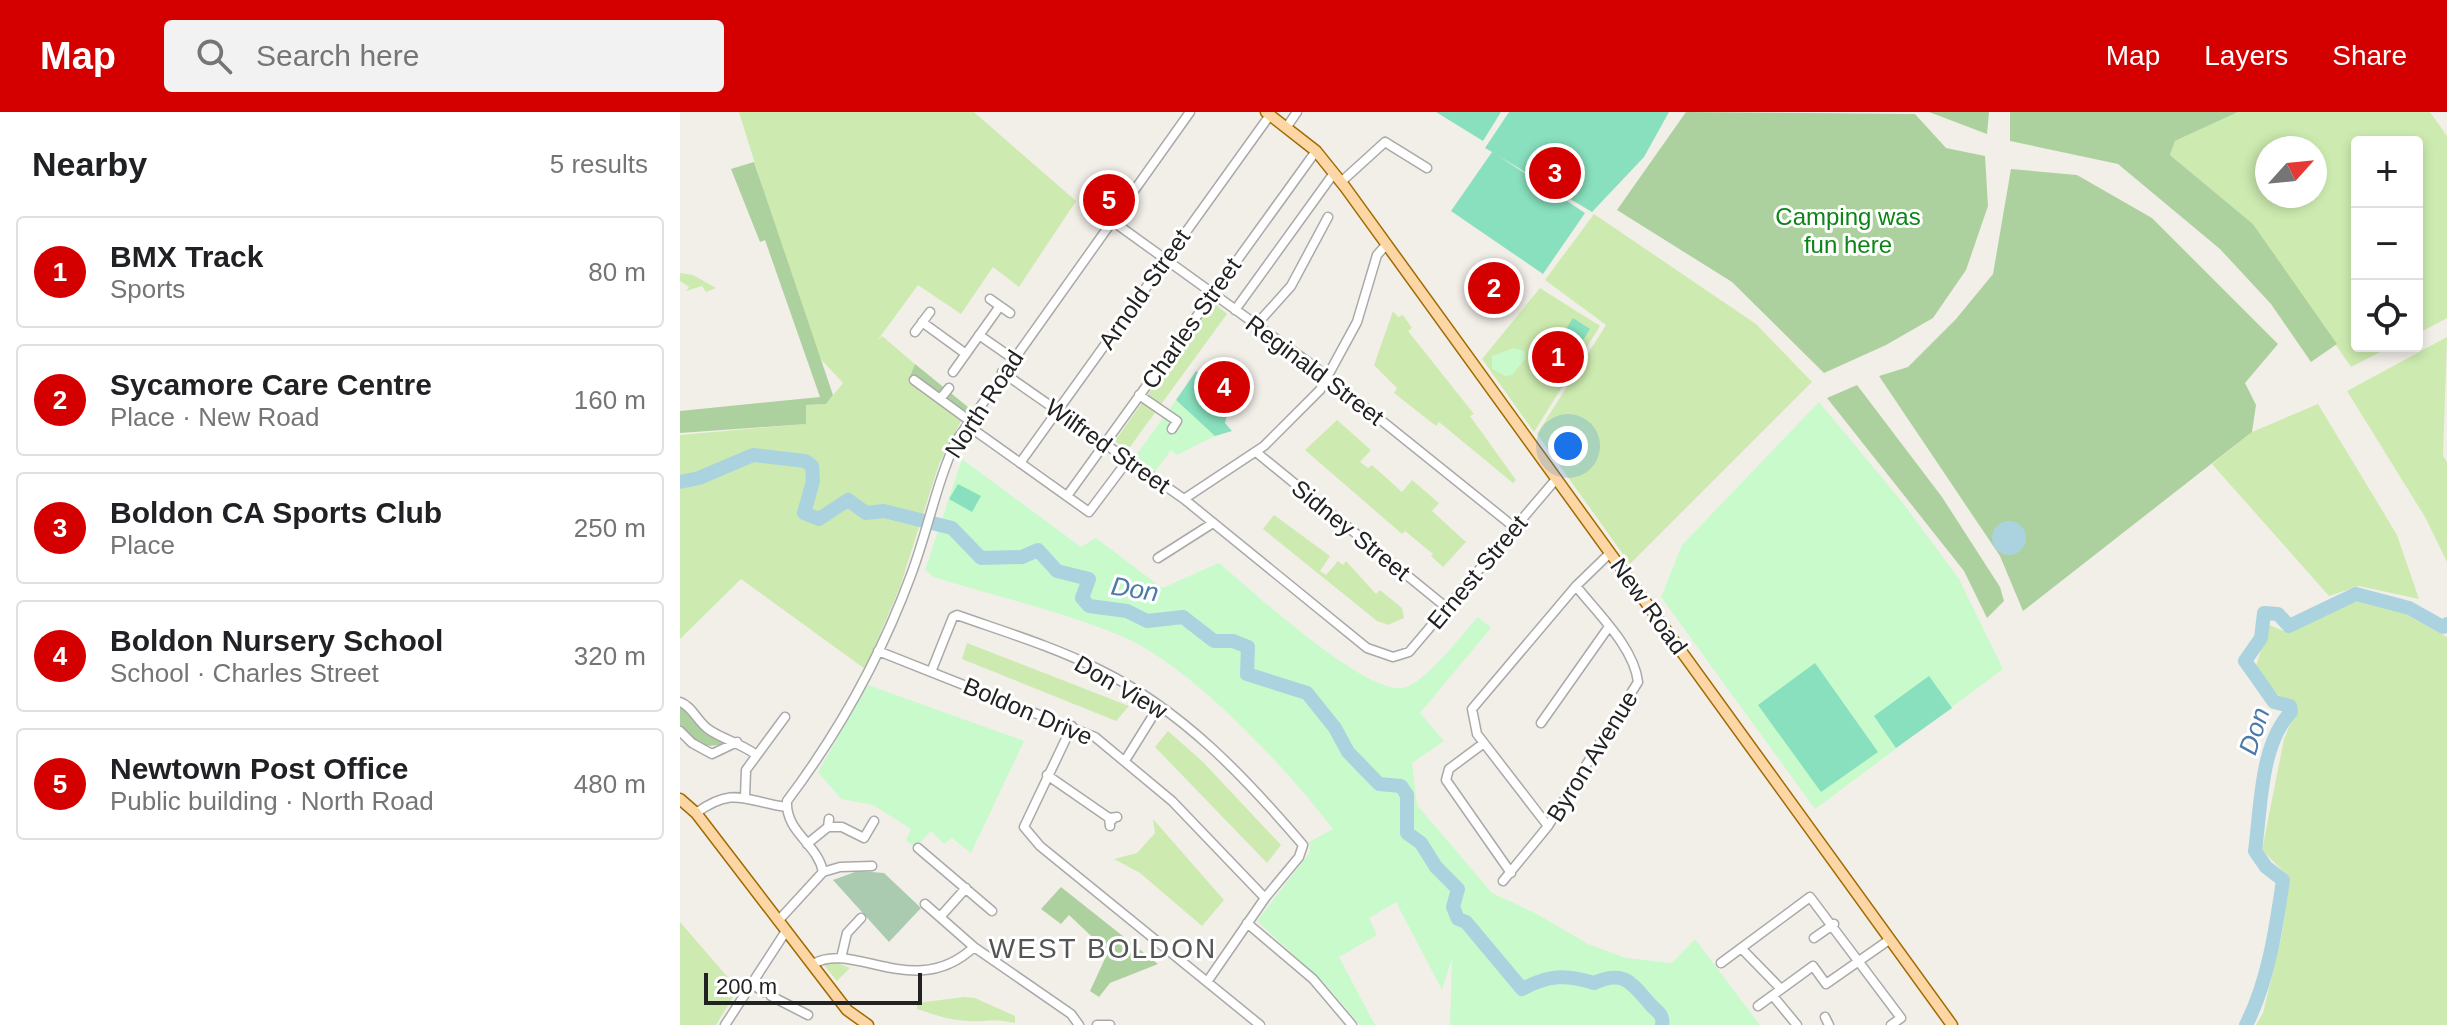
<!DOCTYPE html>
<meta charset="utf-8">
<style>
:root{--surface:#fff;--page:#f2f2f2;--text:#202124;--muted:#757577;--line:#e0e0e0;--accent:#d40000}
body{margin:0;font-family:Helvetica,sans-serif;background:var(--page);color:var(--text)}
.controls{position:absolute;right:24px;top:24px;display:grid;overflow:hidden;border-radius:8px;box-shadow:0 4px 12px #0003}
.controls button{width:72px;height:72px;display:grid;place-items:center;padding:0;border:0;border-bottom:2px solid var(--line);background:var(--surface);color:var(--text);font:40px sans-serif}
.compass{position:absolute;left:1575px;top:24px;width:72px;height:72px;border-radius:50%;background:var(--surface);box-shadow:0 4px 12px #0003;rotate:63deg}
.scale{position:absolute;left:24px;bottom:20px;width:218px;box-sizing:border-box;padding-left:8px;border:4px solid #222;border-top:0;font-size:22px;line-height:28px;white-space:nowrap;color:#222;-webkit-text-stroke:6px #fff;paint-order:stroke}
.you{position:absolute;left:888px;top:334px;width:28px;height:28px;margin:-20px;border:6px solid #fff;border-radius:50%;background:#1a73e8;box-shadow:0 0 0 12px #1a73e833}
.badge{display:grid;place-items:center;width:52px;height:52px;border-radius:50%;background:var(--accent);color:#fff;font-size:26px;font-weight:700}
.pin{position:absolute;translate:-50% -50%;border:4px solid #fff;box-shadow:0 2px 8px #0006}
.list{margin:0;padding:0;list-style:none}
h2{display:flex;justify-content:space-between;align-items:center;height:104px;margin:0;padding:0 32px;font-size:34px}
h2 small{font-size:26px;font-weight:400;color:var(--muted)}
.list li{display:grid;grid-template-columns:52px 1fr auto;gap:24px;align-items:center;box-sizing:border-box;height:112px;margin:0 16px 16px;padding:0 16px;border:2px solid var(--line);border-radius:8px}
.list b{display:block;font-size:30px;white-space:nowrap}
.list p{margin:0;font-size:26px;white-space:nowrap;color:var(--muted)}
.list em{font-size:26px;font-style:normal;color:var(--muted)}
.icon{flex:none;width:44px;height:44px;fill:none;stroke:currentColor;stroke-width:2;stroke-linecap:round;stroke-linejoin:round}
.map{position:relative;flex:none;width:1767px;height:913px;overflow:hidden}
header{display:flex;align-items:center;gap:48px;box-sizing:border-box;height:112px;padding:0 40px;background:var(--accent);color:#fff}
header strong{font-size:38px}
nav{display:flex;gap:44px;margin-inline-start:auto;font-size:28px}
.search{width:560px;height:72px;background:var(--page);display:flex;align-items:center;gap:20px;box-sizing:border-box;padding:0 28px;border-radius:8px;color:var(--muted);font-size:30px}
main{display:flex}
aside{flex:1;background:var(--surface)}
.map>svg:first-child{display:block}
.grass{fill:#cdebb0;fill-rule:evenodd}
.forest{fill:#add19e}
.cemetery{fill:#aacbaf}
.park{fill:#c8facc}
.pitch{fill:#88e0be}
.water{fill:#aad3df}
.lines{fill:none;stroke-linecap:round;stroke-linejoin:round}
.river{stroke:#aad3df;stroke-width:14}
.minor-casing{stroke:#a9a9a9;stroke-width:11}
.major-casing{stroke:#a06b00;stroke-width:13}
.minor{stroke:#fff;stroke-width:8}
.major{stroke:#fcd6a4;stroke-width:10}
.labels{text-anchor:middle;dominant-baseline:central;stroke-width:6;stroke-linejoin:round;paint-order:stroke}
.park-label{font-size:24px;fill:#0c8416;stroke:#fff}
.street-label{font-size:24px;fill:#222;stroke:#fff}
.water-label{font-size:26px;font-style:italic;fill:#4a7aab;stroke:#fff}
.quarter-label{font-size:28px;letter-spacing:2px;fill:#555;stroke:#fff}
</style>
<header>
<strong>Map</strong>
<div class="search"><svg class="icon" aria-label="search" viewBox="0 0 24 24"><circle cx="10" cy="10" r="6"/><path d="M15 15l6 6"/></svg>Search here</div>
<nav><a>Map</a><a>Layers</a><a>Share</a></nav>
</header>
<main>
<aside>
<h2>Nearby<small>5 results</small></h2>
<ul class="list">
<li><span class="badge">1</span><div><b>BMX Track</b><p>Sports</p></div><em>80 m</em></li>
<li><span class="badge">2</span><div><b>Sycamore Care Centre</b><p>Place · New Road</p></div><em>160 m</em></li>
<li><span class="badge">3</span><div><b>Boldon CA Sports Club</b><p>Place</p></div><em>250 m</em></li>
<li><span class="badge">4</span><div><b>Boldon Nursery School</b><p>School · Charles Street</p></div><em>320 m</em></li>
<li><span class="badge">5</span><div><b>Newtown Post Office</b><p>Public building · North Road</p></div><em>480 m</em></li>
</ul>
</aside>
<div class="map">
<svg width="1767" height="913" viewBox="0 0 1767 913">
<rect width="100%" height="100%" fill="#f2efe9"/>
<path class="grass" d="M59 0H294L396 89 339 175 313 155 281 202 238 173 197 229 202 224 235 252 230 267 281 309 259 352 220 475 185 557 61 467 0 527V323L125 312 126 293 146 292 163 271 133 239Z
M1558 0H1750L1767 24V206L1737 222V30H1677V234H1712L1671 255 1573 112 1490 43 1495 29ZM1587 36H1635V84H1587Z
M914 102 1076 212 1132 270 950 452 857 322 926 213 865 168Z
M0 161 13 163 36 176 26 180 22 174 6 179 9 175 0 169Z
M860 176 920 214 854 320 802 247Z
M533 190 547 202 447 339 435 329Z
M713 199 718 205 723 203 732 216 728 219 794 302 790 304 836 368 833 371 759 310 756 314 714 281 717 276 694 253Z
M1767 225 1763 344 1767 350V450L1745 405 1667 279Z
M1638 292 1717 423 1739 487 1679 474 1649 484 1532 352 1572 320Z
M657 308 691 338 680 350 688 356 692 353 722 380 732 368 759 391 752 399 786 430 763 455 751 444 753 442 725 419 722 422 625 338Z
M594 403 650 444 640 459 646 463 658 449 663 453 666 449 696 482 700 478 722 496 724 506 708 513 697 509 583 417Z
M1676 489 1725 502 1767 525V913H1576L1583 901 1602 822 1610 766 1582 738 1604 627 1617 595 1611 588 1601 586 1575 557 1589 513 1604 519Z
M287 531 449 594 436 609 282 547Z
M488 619 523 650 601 733 587 751 475 635Z
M473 707 544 788 522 814 460 761 434 747 457 741 475 721Z
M0 810 58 877 36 913H0Z
M153 849 170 856 157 869 142 851Z
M284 885 295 886 335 904V911C312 906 309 910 289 909 271 909 253 902 237 897V891Z"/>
<path class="forest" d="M1006 0 1235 2 1266 36 1305 44 1308 94 1286 158 1253 206 1206 233 1144 261 1052 170 937 98Z
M1250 0H1309L1307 22 1249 0Z
M1330 0H1558L1495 29 1490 43 1573 112 1657 232 1631 250 1591 192 1540 137 1438 52 1330 29Z
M74 50 153 283 146 292 126 293V312L0 321V299L140 285 85 128 80 130 51 57Z
M1331 57 1397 63 1472 106 1598 232 1565 271 1576 293 1572 320 1343 499 1320 444 1199 264 1228 255 1276 207 1313 162Z
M235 252 288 295 281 309 229 267Z
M1177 273 1262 385 1320 475 1324 489 1307 506 1284 459 1147 286Z
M0 593 27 622 47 630C25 639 16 631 0 617Z
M381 775 478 852 430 871 419 885 410 879 428 840 389 803 381 812 361 797Z"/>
<path class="cemetery" d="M178 759 204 761 241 796 209 830 153 768Z"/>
<path class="park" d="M834 236 844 239 846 246 832 263 825 264 812 257V244Z
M496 288 535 324 497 343 491 338 474 361 454 346Z
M1139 290 1223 391 1279 467 1323 557 1135 697 981 485 1002 433Z
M282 347 401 435 416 426 482 476 539 451C571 478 684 582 723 576 745 572 782 522 798 505L811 516 740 601 764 629 732 651 737 693 812 781 855 801 908 832 946 846 992 851 1015 827 1080 913H770L772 846 762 878 716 790 689 806 697 823 659 845 695 913H680L645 872 577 809 630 740 629 730 653 717C608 658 510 552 441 524 382 499 316 485 254 465L245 458Z
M188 573 344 629 291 741 272 726 264 732 251 719 235 736 226 728 231 717 193 693 161 687 138 660Z"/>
<path class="pitch" d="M756 0H821L803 29Z
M829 0H989L964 45 912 100 817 43 905 101 863 162 771 99 812 40 805 36Z
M893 206 910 217 895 241 878 230Z
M877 234 889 242 885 249 891 253 887 260 881 256 878 260 866 252Z
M516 259 545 280 550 290 545 311 552 319 535 324 496 288Z
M278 372 301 384 292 400 269 387Z
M1135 551 1198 640 1141 680 1078 593Z
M1249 564 1272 596 1216 636 1194 604Z"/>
<path class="water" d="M1312 426a17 17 0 1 1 34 0a17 17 0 1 1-34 0Z"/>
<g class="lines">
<path class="river" d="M0 370 19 366 73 343 125 349 132 354 133 369 124 401 139 407 168 388 186 401 204 399 272 416 301 446 342 445 358 438 377 459 409 467 402 486 409 494 447 499 467 509 503 505 534 529H553L568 535 567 562 627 581 655 616 668 640 699 672 721 674 727 683V721L741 731 756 755 778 777 773 795 778 807 786 810 842 877C869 863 885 862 914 871 945 857 952 872 970 892 977 900 984 902 982 913
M1566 913C1588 870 1596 817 1603 768L1586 755 1575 739C1581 696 1580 632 1611 600L1610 594 1594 590 1565 549 1581 526 1584 501 1598 502 1609 514 1676 482 1729 496 1763 515 1767 512"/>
<defs>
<path id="minor" d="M606 16 617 0
M661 70 705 30 747 56
M431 108 635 255 834 415
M310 187 330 201
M555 198 654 61
M242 210 286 242
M576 213 611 174 648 105
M235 220 250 200
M299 223 332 246
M273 260 320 194
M322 260 504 387 687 536 713 545 729 540 877 366
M234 268 290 309
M459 283 497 309 492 317
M260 287 269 276
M287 313 409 400 448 348
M576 340 767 496
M340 351 590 3
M387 384 636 39
M504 387 584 334 640 278 677 210 697 143 707 132
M478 446 533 411
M198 539 415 625 492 689 585 786
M251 560 273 505 277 503C325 520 375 535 420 558 502 598 565 665 623 733L619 745 585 786 527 870
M0 590C12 594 17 609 28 617 42 627 60 631 75 642
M861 611 928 516
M392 614 344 715 360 734 580 913
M0 619 12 631 32 642 57 630
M804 631 769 657 766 668 831 761
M446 647 479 594
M367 663 432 708
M65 685 66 658 105 605
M16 701C55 673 66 690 107 695
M430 714 429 706 437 705
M868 714 797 622 792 597 896 474 930 441
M148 715H162L184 726 194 709
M127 732 148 715 149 707
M238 736 312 799
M143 760C138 732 105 720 107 689 159 620 201 544 231 463 248 418 256 372 276 329L510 0
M823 769 868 714 958 570C954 535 917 501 896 474
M245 792 294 835 391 902 399 913
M260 805 286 776
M98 809 143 760 160 755 192 754
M567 811 633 867 672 913
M1134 826 1154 812
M1061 836 1101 877
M161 846 167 821 181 806
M1041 851 1130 785 1221 906 1211 913
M133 852C174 828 235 890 294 835
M73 873 84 880
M91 884 128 903
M1093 884 1117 913
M1078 894 1133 854 1146 872 1209 828
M1145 905 1149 913
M45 913 106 819
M417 913H430"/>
<path id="major" d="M586 0 636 39 665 75 1272 913
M0 687 16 701 167 898 188 913"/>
</defs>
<use href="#minor" class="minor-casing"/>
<use href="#major" class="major-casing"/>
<use href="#minor" class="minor"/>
<use href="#major" class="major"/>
</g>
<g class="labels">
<g class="park-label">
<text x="1168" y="104">Camping was<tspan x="1168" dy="28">fun here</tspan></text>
</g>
<g class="street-label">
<text transform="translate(464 177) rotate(-55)">Arnold Street</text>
<text transform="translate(511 211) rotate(-55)">Charles Street</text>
<text transform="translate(635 258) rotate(37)">Reginald Street</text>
<text transform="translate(304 292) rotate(-57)">North Road</text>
<text transform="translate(428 334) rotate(35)">Wilfred Street</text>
<text transform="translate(671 418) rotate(39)">Sidney Street</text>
<text transform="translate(797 460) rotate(-50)">Ernest Street</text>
<text transform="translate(969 494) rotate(54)">New Road</text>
<text transform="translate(441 575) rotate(30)">Don View</text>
<text transform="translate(348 599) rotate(23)">Boldon Drive</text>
<text transform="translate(912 644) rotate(-58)">Byron Avenue</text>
</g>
<g class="water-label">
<text transform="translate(455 477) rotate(9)">Don</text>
<text transform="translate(1574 619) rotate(-72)">Don</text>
</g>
<g class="quarter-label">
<text x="423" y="836">WEST BOLDON</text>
</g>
</g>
</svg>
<div class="controls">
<button>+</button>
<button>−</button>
<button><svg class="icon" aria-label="locate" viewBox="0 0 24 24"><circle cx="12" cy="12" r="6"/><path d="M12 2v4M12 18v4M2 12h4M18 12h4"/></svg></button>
</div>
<svg class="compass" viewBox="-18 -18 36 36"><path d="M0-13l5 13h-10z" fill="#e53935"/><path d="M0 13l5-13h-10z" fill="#757577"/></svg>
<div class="scale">200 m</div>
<div class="you"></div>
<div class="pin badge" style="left:878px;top:245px">1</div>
<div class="pin badge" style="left:814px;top:176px">2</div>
<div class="pin badge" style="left:875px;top:61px">3</div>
<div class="pin badge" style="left:544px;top:275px">4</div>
<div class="pin badge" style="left:429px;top:88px">5</div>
</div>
</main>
